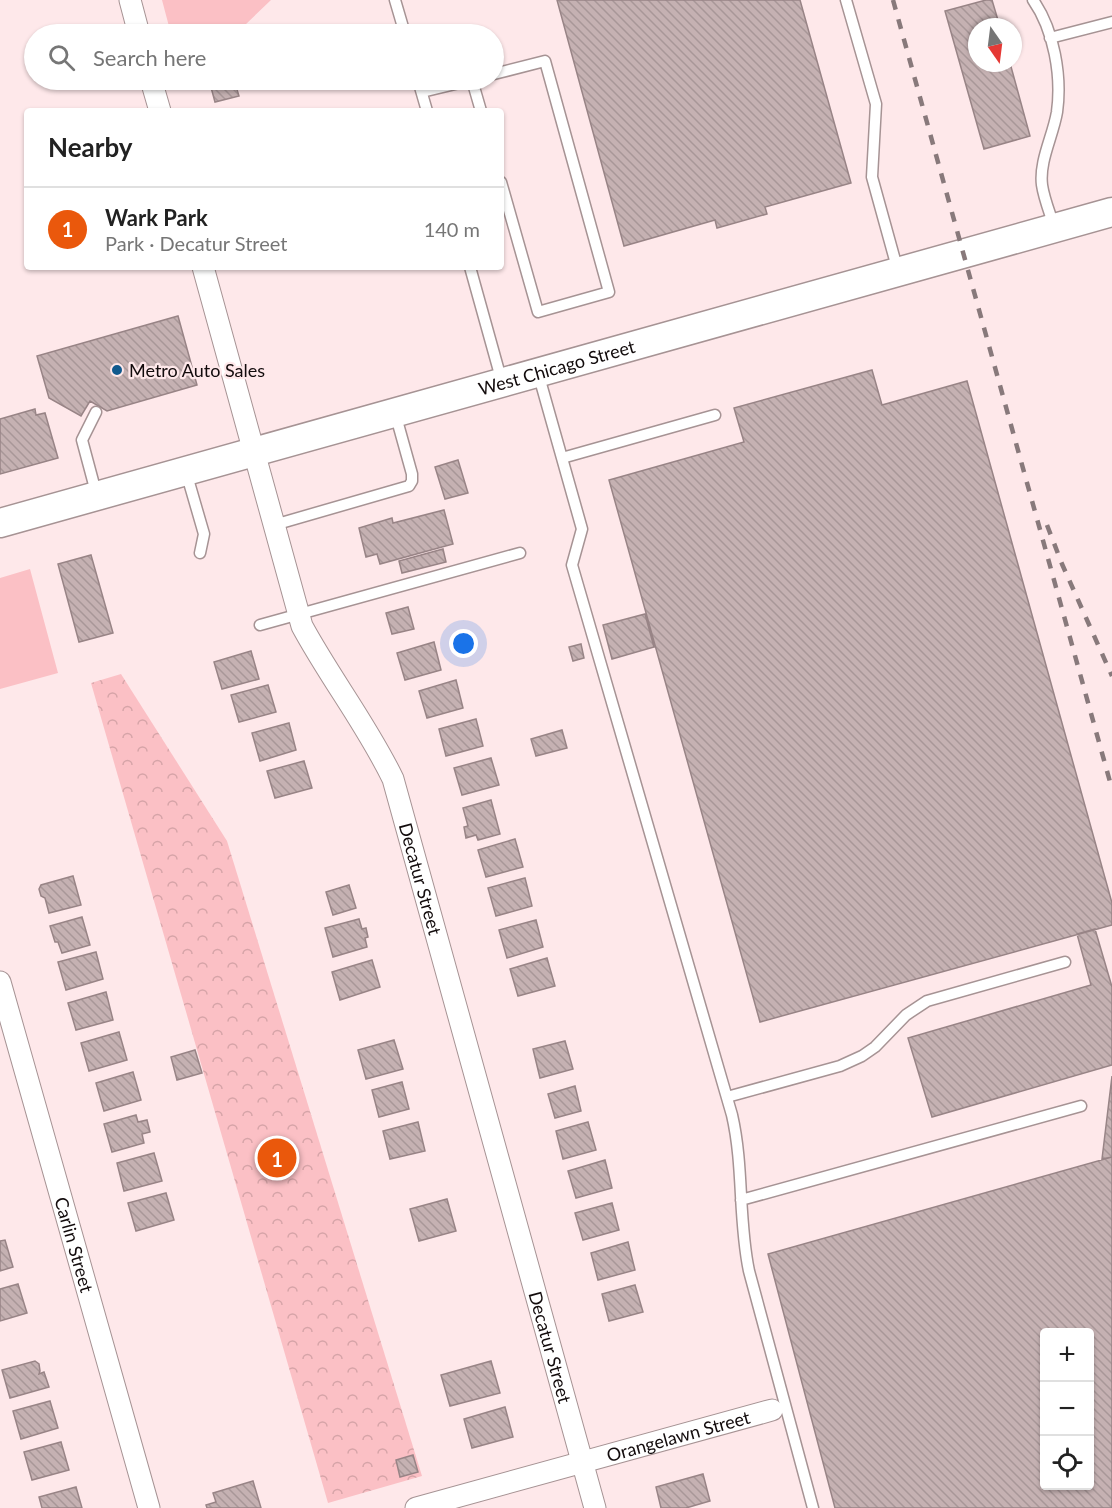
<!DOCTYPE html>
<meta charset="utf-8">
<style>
:root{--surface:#fff;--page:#f6f6f6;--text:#222;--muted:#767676;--line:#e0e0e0;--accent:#ea580c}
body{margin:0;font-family:Lato,sans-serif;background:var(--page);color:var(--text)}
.controls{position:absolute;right:18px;bottom:18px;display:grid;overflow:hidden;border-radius:6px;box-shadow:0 2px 4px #0004}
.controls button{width:54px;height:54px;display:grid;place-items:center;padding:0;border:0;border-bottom:2px solid var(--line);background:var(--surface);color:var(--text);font:30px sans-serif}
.compass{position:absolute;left:968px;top:18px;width:54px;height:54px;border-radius:50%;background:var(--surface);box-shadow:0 2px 4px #0004;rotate:166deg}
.you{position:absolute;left:464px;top:644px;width:21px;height:21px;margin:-15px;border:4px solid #fff;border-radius:50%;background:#1a73e8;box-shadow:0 0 0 9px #1a73e833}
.badge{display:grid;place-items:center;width:39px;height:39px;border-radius:50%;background:var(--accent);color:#fff;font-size:20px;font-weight:700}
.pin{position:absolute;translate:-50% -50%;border:3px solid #fff;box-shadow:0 2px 6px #0006}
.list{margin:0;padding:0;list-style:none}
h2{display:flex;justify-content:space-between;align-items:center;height:78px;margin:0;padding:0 24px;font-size:26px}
h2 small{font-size:20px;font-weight:400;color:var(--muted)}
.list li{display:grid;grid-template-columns:39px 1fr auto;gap:18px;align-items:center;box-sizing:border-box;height:84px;padding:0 24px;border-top:2px solid var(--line)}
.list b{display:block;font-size:22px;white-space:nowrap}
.list p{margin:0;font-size:20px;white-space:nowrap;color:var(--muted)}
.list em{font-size:20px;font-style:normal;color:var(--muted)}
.icon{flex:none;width:33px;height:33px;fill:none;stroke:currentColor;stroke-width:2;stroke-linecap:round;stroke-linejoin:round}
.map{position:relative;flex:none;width:1112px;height:1508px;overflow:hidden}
.search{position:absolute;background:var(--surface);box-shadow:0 2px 4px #0004;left:24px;top:24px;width:480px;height:66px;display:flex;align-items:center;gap:15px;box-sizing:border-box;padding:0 21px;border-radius:33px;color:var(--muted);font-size:22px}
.panel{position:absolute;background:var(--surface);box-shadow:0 2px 4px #0004;left:24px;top:108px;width:480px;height:162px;border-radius:6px}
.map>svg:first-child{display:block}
.grass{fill:#fbc0c5}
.park{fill:url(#park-crowns)}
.building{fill:url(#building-back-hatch);stroke:#988486;stroke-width:1.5;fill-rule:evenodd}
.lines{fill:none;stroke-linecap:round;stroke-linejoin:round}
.lane-casing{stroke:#a69394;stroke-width:13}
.street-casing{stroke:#a69394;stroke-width:23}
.secondary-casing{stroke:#a69394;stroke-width:31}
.lane{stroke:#fff;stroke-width:10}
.street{stroke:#fff;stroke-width:21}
.secondary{stroke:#fff;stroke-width:28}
.rail{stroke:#88797b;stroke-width:4.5;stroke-dasharray:10 10;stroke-linecap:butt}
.poi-dot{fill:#10598d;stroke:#fee8ea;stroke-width:2}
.labels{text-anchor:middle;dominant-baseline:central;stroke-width:4.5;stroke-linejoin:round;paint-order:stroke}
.street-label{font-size:18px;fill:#120b0c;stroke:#fee8ea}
.poi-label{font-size:18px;fill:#120b0c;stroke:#fee8ea;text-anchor:start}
</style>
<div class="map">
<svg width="1112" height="1508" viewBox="0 0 1112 1508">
<defs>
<pattern id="park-crowns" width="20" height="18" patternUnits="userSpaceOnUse" patternTransform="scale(1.5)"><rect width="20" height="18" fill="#fbc0c5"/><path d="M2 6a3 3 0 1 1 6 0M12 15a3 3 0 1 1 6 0" fill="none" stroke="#d6a4a8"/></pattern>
<pattern id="building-back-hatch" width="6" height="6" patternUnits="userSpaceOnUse" patternTransform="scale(1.5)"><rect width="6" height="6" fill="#c5b1b2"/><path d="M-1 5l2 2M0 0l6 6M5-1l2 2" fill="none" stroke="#a89798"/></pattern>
</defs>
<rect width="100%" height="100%" fill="#fee8ea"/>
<path class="grass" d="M162 0H271L245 25 216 34H171Z
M30 569 58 673 0 689V578Z"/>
<path class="park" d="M121 674 227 841 422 1476 328 1503 91 683Z"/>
<path class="building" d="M557 0H800L851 183 765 207 767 214 717 228 715 220 624 246Z
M986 0H992L1000 27H977V63H1010L1030 136 984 149 945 11Z
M209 80H234L239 96 215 102Z
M178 316 197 385 107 411 90 401 81 416 49 398 37 356Z
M872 370 882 405 967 381 1112 903V925L760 1022 609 480 744 442 734 408Z
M35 409 36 415 45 413 58 458 0 474V419Z
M458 460 468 493 445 499 435 467Z
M444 510 453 544 380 564 377 554 366 557 359 528 392 518 393 523Z
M443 549 446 562 402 573 399 561Z
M91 555 113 633 79 642 58 564Z
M408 607 414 629 392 634 386 613Z
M645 614 654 647 612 659 603 625Z
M434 642 441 670 405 680 397 653Z
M581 644 584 658 573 661 569 647Z
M251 651 259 679 222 689 214 662Z
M456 680 463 708 427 718 419 691Z
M268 685 276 712 239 722 231 695Z
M476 719 483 746 446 756 439 729Z
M289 723 296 750 260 761 252 733Z
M562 730 567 748 536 756 531 739Z
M491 758 499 785 462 795 454 768Z
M304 761 312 788 275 798 267 771Z
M491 800 500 834 478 840 476 835 466 838 464 827 468 826 463 808Z
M515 839 523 867 486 877 478 850Z
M73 876 81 905 49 913 45 898 41 896 39 889 41 885Z
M525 878 532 906 496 916 488 888Z
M349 885 356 908 333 915 326 892Z
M82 917 90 945 62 953 58 942H55L50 926Z
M359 919 362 929 366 928 368 937 365 938 367 947 333 957 325 928Z
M536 920 543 947 507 958 499 930Z
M1095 929 1112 987V1065L932 1117 908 1038 1091 985 1077 934Z
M96 952 103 979 66 990 58 962Z
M547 958 555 986 518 996 510 969Z
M372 960 380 987 340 1000 332 972Z
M106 992 113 1020 76 1030 68 1003Z
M119 1032 127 1060 89 1071 81 1043Z
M394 1040 403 1069 366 1079 358 1050Z
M565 1041 573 1069 540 1078 533 1049Z
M195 1050 202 1073 177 1080 171 1057Z
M133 1072 141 1100 104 1111 96 1083Z
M1112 1076V1157L1102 1159Z
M402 1082 409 1109 379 1117 372 1090Z
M575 1086 581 1111 555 1118 548 1094Z
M136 1115 138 1122 147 1120 150 1132 142 1134 144 1143 112 1152 104 1124Z
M418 1122 425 1151 390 1159 383 1131Z
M588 1122 596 1150 563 1159 556 1131Z
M154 1153 162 1181 124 1191 117 1163Z
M1112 1157V1508H835L768 1254ZM1044 1332H1090V1486H1044Z
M605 1160 612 1188 576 1198 568 1171Z
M166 1193 174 1220 136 1231 128 1203Z
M447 1199 456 1231 419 1241 410 1209Z
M612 1203 619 1230 583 1240 575 1213Z
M5 1240 13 1267 0 1271V1241Z
M628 1242 635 1270 598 1280 591 1253Z
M18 1284 27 1313 0 1321V1289Z
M635 1285 643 1312 609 1321 602 1294Z
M35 1361 39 1364 40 1371 39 1374 44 1372 49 1387 10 1398 2 1370Z
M491 1361 500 1393 450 1406 441 1375Z
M50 1401 58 1428 21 1439 13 1411Z
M505 1407 513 1437 472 1448 464 1419Z
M61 1442 69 1470 32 1480 24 1452Z
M413 1455 418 1472 400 1477 396 1460Z
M703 1474 710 1501 686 1508H661L656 1487Z
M253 1481 261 1508H207L206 1505 216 1502 213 1493Z
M76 1487 82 1508H42L39 1497Z"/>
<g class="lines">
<defs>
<path id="lane" d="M395 0 405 34
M846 0 876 104 872 177 898 271
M1033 0C1054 30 1062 76 1057 112 1053 136 1039 161 1042 185 1044 199 1050 213 1054 226
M1050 38 1112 22
M494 74 545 61 609 292 538 312 501 182
M418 80 427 111
M422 92 472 80 481 111
M470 267 502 382
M538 373 582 529 572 565 732 1115C744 1167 738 1219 749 1271L813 1508
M96 412 82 440 97 496
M562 458 715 415
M186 472 204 534 200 553
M274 525 409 486 412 481V474L395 413
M260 625 520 553
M727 1097 840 1066 862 1056 875 1047 906 1015 927 1001 1065 962
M741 1200 1081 1106"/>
<g id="street">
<path d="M130 0 139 34"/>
<path d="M151 80 160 111"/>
<path id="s1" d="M203 267 302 626C330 678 367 725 393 779L595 1508"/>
<path id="s2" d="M0 982 149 1508"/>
<path id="s3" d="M416 1508 772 1410"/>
</g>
<g id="secondary">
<path id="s4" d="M0 523 1112 212"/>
</g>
</defs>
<use href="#lane" class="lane-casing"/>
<use href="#street" class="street-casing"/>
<use href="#secondary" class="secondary-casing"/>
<use href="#lane" class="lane"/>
<use href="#street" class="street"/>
<use href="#secondary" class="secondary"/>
<path class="rail" d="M893 0 1112 789
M1047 525 1062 564 1112 676"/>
</g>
<circle class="poi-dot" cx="117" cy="370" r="6"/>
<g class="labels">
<g class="street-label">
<text stroke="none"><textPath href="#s4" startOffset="578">West Chicago Street</textPath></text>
<text stroke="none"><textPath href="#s1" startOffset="654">Decatur Street</textPath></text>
<text stroke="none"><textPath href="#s2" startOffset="273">Carlin Street</textPath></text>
<text stroke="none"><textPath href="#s1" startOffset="1140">Decatur Street</textPath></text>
<text stroke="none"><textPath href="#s3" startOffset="272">Orangelawn Street</textPath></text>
</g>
<g class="poi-label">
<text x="129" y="370">Metro Auto Sales</text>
</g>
</g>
</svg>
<div class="controls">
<button>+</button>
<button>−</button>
<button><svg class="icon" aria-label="locate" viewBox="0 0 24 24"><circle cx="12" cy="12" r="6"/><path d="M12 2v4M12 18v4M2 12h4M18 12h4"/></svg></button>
</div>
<svg class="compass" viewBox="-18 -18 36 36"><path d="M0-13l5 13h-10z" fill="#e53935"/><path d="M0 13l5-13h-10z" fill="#767676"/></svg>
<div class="you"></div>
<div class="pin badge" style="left:277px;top:1158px">1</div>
<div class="search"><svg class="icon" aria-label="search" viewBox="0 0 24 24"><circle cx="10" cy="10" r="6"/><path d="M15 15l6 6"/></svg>Search here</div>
<section class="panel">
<h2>Nearby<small></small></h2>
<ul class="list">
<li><span class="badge">1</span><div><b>Wark Park</b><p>Park · Decatur Street</p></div><em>140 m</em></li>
</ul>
</section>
</div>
